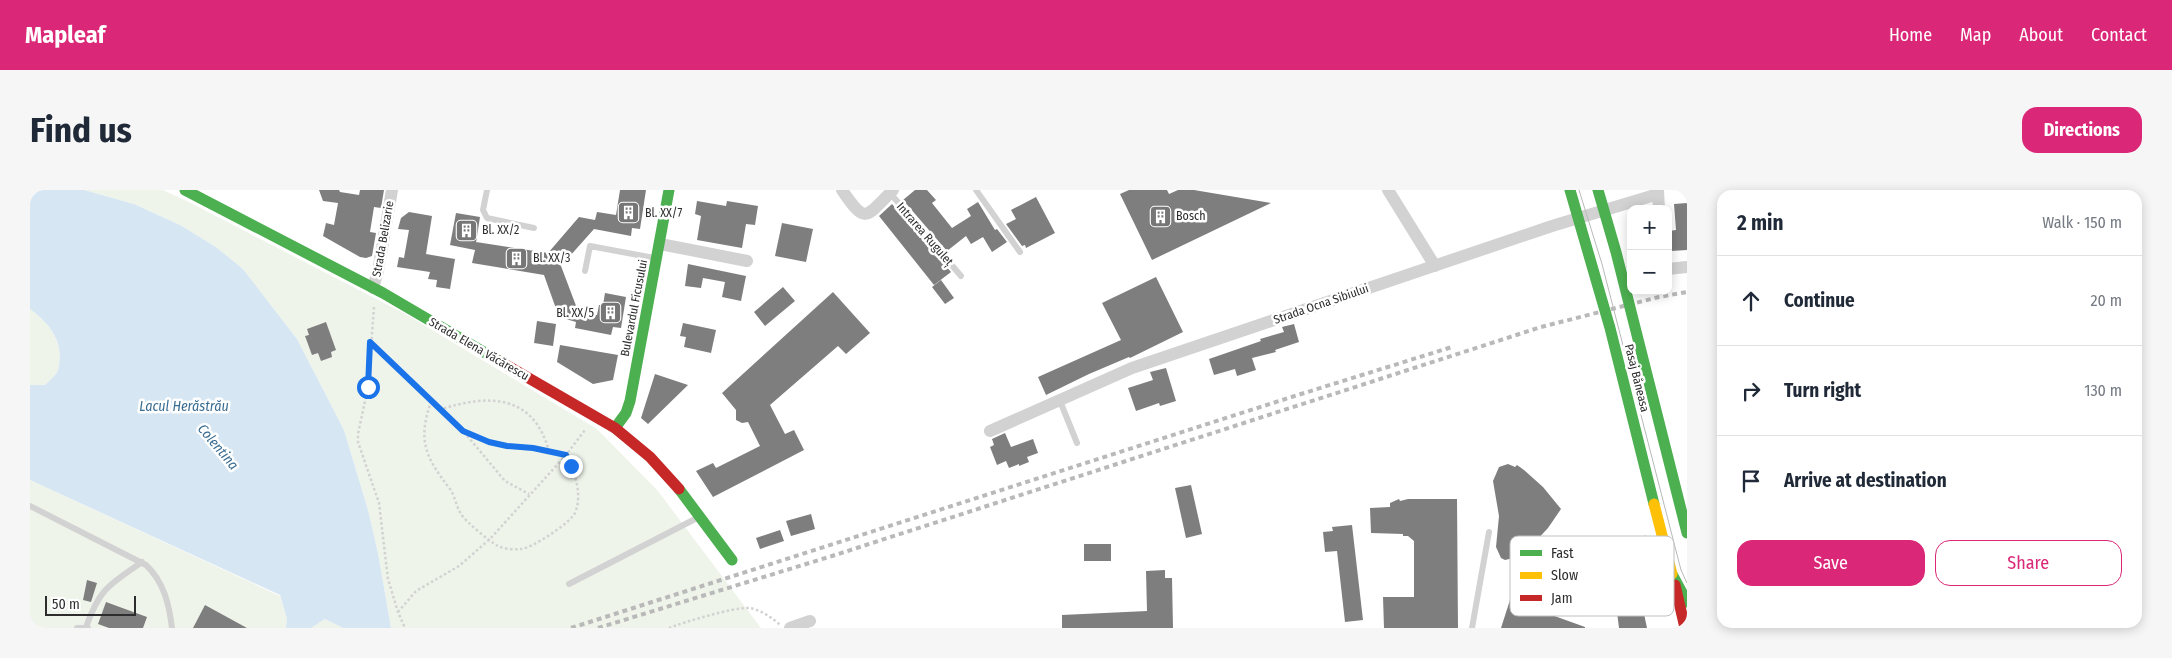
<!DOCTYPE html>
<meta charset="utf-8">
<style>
:root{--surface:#fff;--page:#f6f6f7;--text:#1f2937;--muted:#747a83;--line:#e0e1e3;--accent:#db2777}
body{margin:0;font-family:"Fira Sans Condensed",sans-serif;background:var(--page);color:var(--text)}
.controls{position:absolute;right:15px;top:15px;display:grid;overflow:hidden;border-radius:10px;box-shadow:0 2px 12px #0003}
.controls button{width:45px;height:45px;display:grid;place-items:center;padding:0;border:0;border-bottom:1px solid var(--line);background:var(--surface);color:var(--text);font:25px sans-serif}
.scale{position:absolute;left:15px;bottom:12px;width:91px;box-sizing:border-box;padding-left:5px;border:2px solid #2d2d2d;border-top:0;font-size:14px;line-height:18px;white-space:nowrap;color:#2d2d2d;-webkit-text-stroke:4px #fff;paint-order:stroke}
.stop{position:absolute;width:15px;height:15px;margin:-11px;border:4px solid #1a73e8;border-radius:50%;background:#fff}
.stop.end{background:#1a73e8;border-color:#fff;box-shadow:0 1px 5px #0008}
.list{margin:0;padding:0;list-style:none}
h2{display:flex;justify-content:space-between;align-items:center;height:65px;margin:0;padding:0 20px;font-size:21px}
h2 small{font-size:16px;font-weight:400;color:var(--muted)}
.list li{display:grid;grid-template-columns:32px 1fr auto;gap:15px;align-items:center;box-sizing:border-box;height:90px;padding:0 20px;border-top:1px solid var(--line)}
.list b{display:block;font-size:19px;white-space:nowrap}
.list em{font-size:16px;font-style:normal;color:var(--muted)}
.actions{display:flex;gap:10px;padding:15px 20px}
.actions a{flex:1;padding:11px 0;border:1px solid var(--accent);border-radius:15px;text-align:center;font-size:18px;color:var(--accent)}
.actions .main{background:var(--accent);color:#fff}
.icon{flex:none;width:28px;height:28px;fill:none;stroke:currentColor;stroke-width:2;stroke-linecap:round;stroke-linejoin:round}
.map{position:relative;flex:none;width:1657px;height:438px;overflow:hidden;border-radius:15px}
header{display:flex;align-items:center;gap:30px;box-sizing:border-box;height:70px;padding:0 25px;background:var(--accent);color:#fff}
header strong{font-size:24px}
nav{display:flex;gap:28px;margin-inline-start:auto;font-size:18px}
.intro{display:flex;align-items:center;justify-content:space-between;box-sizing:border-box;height:120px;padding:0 30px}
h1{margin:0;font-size:35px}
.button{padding:12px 22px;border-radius:15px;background:var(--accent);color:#fff;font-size:18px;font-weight:700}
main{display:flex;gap:30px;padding:0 30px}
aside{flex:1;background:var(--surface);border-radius:15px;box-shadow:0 2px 12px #0003}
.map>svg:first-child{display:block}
.green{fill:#eff4ea}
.water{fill:#d6e6f2}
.building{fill:#7e7e7e}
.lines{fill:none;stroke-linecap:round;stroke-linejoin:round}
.path{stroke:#d2d2d2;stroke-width:2.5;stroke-dasharray:2.5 2.5;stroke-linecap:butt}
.lane{stroke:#d2d2d2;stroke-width:6}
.street{stroke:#d2d2d2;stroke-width:12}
.fast{stroke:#4caf50;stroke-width:11}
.jam{stroke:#c62828;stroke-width:11}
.tram{stroke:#b9b9b9;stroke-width:1}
.rail{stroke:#b9b9b9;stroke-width:4;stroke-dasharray:5 4;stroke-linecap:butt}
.fast-bridge{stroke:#4caf50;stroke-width:11}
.slow-bridge{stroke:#ffc107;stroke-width:11}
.route{stroke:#1a73e8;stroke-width:6}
.labels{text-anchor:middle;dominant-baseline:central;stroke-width:5;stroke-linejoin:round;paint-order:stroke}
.poi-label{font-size:12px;fill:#2d2d2d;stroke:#fff;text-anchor:start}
.street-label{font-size:12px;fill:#2d2d2d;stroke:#fff}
.water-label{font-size:14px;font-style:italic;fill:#396c91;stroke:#fff}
.key{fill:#fff;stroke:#c0c0c0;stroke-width:1}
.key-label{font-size:14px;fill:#2d2d2d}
</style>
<header>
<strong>Mapleaf</strong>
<nav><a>Home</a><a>Map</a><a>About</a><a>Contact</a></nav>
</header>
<div class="intro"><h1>Find us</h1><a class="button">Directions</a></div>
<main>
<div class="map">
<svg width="1657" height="438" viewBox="0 0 1657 438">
<rect width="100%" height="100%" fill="#fff"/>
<path class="green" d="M54 0H133L157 11 379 126 567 239 628 301 731 438H361L348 363 338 320 314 240 267 149 213 79 186 57 150 35 104 14Z
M0 119C20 134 35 153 28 180 26 185 19 191 15 195H0Z
M0 290 250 406 257 429 256 438H0Z
M295 429 313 438H281Z"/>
<path class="water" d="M0 0H54L104 14 150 35 186 57 213 79 267 149 314 240 338 320 348 363 361 438H313L295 429 281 438H256L257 429 250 405 0 290V195H15C19 191 26 185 28 180 35 152 20 134 0 119Z"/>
<path class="building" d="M289 0H309L310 2 329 5 330 0H354L351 18 344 17 340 42 346 43 342 66 336 68 330 67 293 46 296 33 304 35 308 13 293 11Z
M590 0H616L610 39 602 38 601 46 564 39 531 76 548 121 567 125 569 115H573L575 103 596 107 591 138 583 137 581 145 545 138 546 132 529 127 514 85 442 73 445 60 420 55 426 23 450 27 446 53V52L518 63 549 27 565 30 567 22 586 25Z
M885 0H897L906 10 902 13 922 38 941 26 937 19 948 12 965 40 967 39 977 52 962 62 953 47 941 54 936 46 917 61 873 10Z
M1099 0H1137L1139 4 1148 0H1164L1241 13 1122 70 1090 4Z
M1006 7 1025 43 996 58 995 55 992 56 976 34 986 29 981 20Z
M667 11 696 16 697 11 728 16 725 35 716 34 712 58 667 50 671 26 665 24Z
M1657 13V60L1641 61 1639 41 1646 40 1644 14Z
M862 14 921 82 904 95 849 26Z
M379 22 402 26 396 64 425 69 420 99 406 97 407 90 398 89 400 82 367 77 369 67 374 68 379 40 368 39 371 28Z
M752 33 783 39 776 72 745 66Z
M658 74 716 86 711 111 692 107 695 92 673 88 671 98 655 96Z
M1126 87 1153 142 1100 168 1099 167 1059 184 1016 205 1008 187 1091 150 1072 113Z
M911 90 924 108 915 114 902 97Z
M753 97 765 111 735 136 724 122Z
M803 102 840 143 816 164 808 156 740 215 755 244 764 240 774 260 683 307 666 281 683 273 686 278 730 256 718 232 712 233 706 230V220L692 203Z
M507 131 526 134 523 156 504 153Z
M296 132 306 160 301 162 302 167 291 171 288 163 282 165 275 146 279 145 277 139Z
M653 133 686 140 681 163 654 157 656 147 650 146Z
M1264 134 1269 152 1245 160 1246 162 1222 168 1226 180 1207 186 1205 179 1184 185 1179 169 1231 151 1230 149 1254 142 1252 137Z
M530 155 588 165 583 190 563 194 527 172Z
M1136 178 1146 211 1130 216 1129 213 1106 221 1098 198 1123 190 1120 182Z
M625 184 658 195 618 234 611 228Z
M975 243 981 257 1003 249 1008 263 997 267 999 272 989 276V274L979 278 976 271 967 275 960 257 964 255 962 249Z
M1478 274 1485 277 1487 275 1494 280 1513 297 1531 319 1518 338 1492 366 1475 370 1471 368 1466 357 1469 326 1463 291 1469 277Z
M1161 295 1172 344 1156 348 1145 298Z
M1369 309 1370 311 1378 309H1427L1428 438H1354L1353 407H1384V351L1378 346H1373V344L1341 343 1340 318 1360 317V313Z
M781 324 785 339 761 346 756 331Z
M1322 335 1333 430 1315 432 1307 361 1295 362 1293 342 1303 341 1302 337Z
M750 340 754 351 730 359 726 348Z
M1566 350 1582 364 1602 390 1603 406 1590 422 1613 419 1617 438H1589L1586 414 1557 406 1531 393 1530 388 1547 364 1561 351Z
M1054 354H1081V371H1054Z
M1135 380V388H1142L1143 438H1032V425L1117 421 1116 381Z
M57 390 67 393 61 412 53 410Z
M1480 410 1555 437V438H1471Z
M76 412 117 427 113 438H79L68 434Z
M175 415 217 438H163Z"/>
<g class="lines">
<path class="path" d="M344 117 338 197 328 244V252L349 313 358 389 368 422 375 438
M340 152 433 241 459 252 503 258 536 265C544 281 551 299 547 317 546 320 545 325 542 327 535 336 502 358 491 359 484 360 475 359 468 356 459 351 436 332 431 324 426 316 425 306 420 299 396 268 387 251 401 212
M409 220C457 204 503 203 519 261
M434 242 475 291 499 304
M1616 346C1606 352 1608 395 1607 408L1632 407
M368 422 386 401 429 376 460 349 536 265 555 240
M639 438C654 432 704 417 719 418 729 419 743 428 750 435"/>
<path class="lane" d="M457 0 453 20 457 28 504 38
M946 0 990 62
M860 3 931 86
M555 81 560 56 624 68
M1030 211 1047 253
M0 316 116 375C134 392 139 414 142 438
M539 394 669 327
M56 437C70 398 79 395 112 372
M47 438H58
M1442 438 1459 342"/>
<path class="street" d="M812 0C836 35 835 28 863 0
M1358 0 1405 76
M1628 0 1629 19
M630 54 717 71
M1638 79 1657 77
M343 98 348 81 362 0
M960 241 1102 178 1522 36 1628 4
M760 438 780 431"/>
<path class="fast" d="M155 0 353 103 469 171
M585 238 596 223 600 211 639 0
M649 299 702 370
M1642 384 1657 412"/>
<path class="jam" d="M469 171 585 238 620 267 649 299
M1645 395 1655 438"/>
<path class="tram" d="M1549 0 1572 74 1651 380 1657 393"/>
<path class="rail" d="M541 438 1271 204 1422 157
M568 438 802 366 1511 137 1629 107 1657 102"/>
<path class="fast-bridge" d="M1540 0 1580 138 1624 314
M1568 0 1586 62 1657 343"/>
<path class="slow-bridge" d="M1624 314 1642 384"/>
</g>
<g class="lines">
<path class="route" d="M338 197 340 152 433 241 459 252 477 256 503 258 536 265 541 276"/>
</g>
<defs>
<symbol id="building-square" viewBox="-11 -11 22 22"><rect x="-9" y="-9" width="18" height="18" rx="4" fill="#767676" stroke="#fff"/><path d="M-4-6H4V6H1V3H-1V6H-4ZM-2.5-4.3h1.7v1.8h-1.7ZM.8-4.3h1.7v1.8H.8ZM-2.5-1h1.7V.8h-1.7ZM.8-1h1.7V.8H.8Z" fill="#fff"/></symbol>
</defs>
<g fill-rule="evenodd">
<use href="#building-square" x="586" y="10" width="25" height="25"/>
<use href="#building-square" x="1118" y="14" width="25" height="25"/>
<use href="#building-square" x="424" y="28" width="25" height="25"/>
<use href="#building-square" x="474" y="56" width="25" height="25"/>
<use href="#building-square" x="568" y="110" width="25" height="25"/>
</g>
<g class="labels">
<g class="poi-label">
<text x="615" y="23">Bl. XX/7</text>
<text x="1146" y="26">Bosch</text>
<text x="452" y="40">Bl. XX/2</text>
<text x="503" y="68">Bl. XX/3</text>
<text x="564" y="123" text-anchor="end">Bl. XX/5</text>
</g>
<g class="street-label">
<text transform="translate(895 44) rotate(49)">Intrarea Ruguleț</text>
<text transform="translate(353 49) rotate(-80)">Strada Belizarie</text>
<text transform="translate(1291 114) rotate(-19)">Strada Ocna Sibiului</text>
<text transform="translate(604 118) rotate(-79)">Bulevardul Ficusului</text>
<text transform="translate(449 159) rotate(30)">Strada Elena Văcărescu</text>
<text transform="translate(1607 188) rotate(76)">Pasaj Băneasa</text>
</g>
<g class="water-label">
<text x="154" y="216">Lacul Herăstrău</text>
<text transform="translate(188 257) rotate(50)">Colentina</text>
</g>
</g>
<rect x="1480" y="346" width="164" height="80" rx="8" class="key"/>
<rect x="1490" y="360" width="22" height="6" fill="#4caf50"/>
<rect x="1490" y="382" width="22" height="7" fill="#ffc107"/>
<rect x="1490" y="405" width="22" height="6" fill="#c62828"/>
<g class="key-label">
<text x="1521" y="368">Fast</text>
<text x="1521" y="390">Slow</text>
<text x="1521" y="413">Jam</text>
</g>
</svg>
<div class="controls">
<button>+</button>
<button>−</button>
</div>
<div class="scale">50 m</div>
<div class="stop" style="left:338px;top:197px"></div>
<div class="stop end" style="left:541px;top:276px"></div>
</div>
<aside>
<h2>2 min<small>Walk · 150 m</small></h2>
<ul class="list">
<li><svg class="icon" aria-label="ahead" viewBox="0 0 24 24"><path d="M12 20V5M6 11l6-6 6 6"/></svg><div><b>Continue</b></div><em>20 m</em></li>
<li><svg class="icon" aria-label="right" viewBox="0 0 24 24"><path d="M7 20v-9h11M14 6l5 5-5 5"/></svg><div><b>Turn right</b></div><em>130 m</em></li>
<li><svg class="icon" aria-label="arrive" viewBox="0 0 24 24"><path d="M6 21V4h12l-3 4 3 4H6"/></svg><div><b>Arrive at destination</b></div></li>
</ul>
<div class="actions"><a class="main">Save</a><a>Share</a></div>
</aside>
</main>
